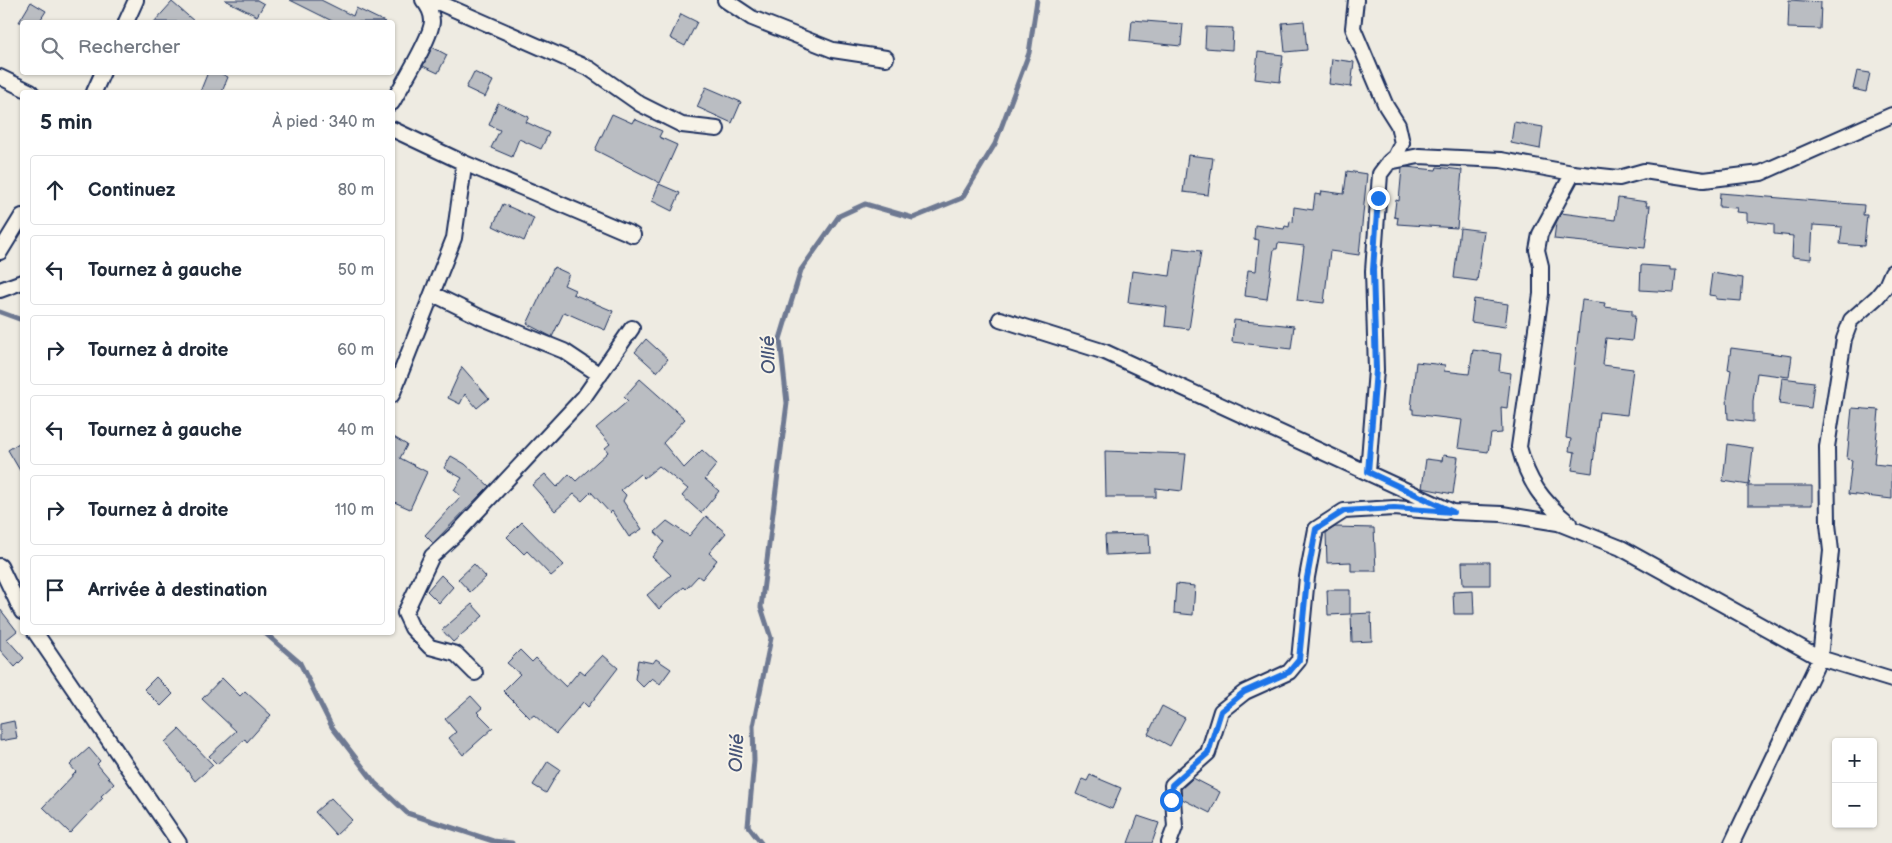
<!DOCTYPE html>
<html lang="fr">
<meta charset="utf-8">
<style>
:root{--surface:#fff;--page:#f2f2f3;--text:#1f2937;--muted:#747a83;--line:#e0e1e3}
body{margin:0;font-family:"Balsamiq Sans",sans-serif;background:var(--page);color:var(--text)}
.controls{position:absolute;right:15px;bottom:15px;display:grid;overflow:hidden;border-radius:5px;box-shadow:0 1px 4px #0004}
.controls button{width:45px;height:45px;display:grid;place-items:center;padding:0;border:0;border-bottom:1px solid var(--line);background:var(--surface);color:var(--text);font:25px sans-serif}
.stop{position:absolute;width:15px;height:15px;margin:-11px;border:4px solid #1a73e8;border-radius:50%;background:#fff}
.stop.end{background:#1a73e8;border-color:#fff;box-shadow:0 1px 5px #0008}
.list{margin:0;padding:0;list-style:none}
h2{display:flex;justify-content:space-between;align-items:center;height:65px;margin:0;padding:0 20px;font-size:21px}
h2 small{font-size:16px;font-weight:400;color:var(--muted)}
.list li{display:grid;grid-template-columns:32px 1fr auto;gap:15px;align-items:center;box-sizing:border-box;height:70px;margin:0 10px 10px;padding:0 10px;border:1px solid var(--line);border-radius:5px}
.list b{display:block;font-size:19px;white-space:nowrap}
.list em{font-size:16px;font-style:normal;color:var(--muted)}
.icon{flex:none;width:28px;height:28px;fill:none;stroke:currentColor;stroke-width:2;stroke-linecap:round;stroke-linejoin:round}
.map{position:relative;flex:none;width:1892px;height:843px;overflow:hidden}
.search{position:absolute;background:var(--surface);box-shadow:0 1px 4px #0004;left:20px;top:20px;width:375px;height:55px;display:flex;align-items:center;gap:12px;box-sizing:border-box;padding:0 18px;border-radius:5px;color:var(--muted);font-size:19px}
.panel{position:absolute;background:var(--surface);box-shadow:0 1px 4px #0004;left:20px;top:90px;width:375px;height:545px;border-radius:5px}
.map>svg:first-child{display:block}
.lines{fill:none;stroke-linecap:round;stroke-linejoin:round}
.stream{stroke:#6e7992;stroke-width:5}
.building{fill:#babdc2;stroke:#1b2f5e}
.street-casing{stroke:#1b2f5e;stroke-width:18}
.street{stroke:#f7f3e8;stroke-width:14}
.route{stroke:#1a73e8;stroke-width:6}
.labels{text-anchor:middle;dominant-baseline:central;stroke-width:4;stroke-linejoin:round;paint-order:stroke}
.water-label{font-size:19px;font-style:italic;fill:#455478;stroke:#f7f3e8}
</style>
<div class="map">
<svg width="1892" height="843" viewBox="0 0 1892 843">
<rect width="100%" height="100%" fill="#eeebe2"/>
<filter id="ink" filterUnits="userSpaceOnUse"><feTurbulence type="fractalNoise" baseFrequency=".02" numOctaves="2"/><feDisplacementMap in="SourceGraphic" scale="10" xChannelSelector="R" yChannelSelector="G"/><feConvolveMatrix kernelMatrix="1 2 1 2 8 2 1 2 1" color-interpolation-filters="sRGB"/></filter>
<g filter="url(#ink)">
<g class="lines">
<path class="stream" d="M0 312 22 320
M264 632 300 663 332 727 375 783 407 813 493 841 512 843
M761 843 748 826 754 761 753 726 771 638 761 607 787 403 780 339 801 270 839 216 865 204 913 218 962 198 995 144 1029 53 1037 0"/>
</g>
<path class="building" d="M225 0H257L264 4 257 16Z
M290 0H321L353 16 356 8 385 22H334Z
M1789 0 1821 2 1820 29 1788 28Z
M31 2 46 11 39 22H19Z
M172 2 195 22H154Z
M681 14 697 22 685 46 670 38Z
M1132 20 1183 24 1181 46 1130 41Z
M1304 21 1307 50 1285 52 1282 23Z
M1206 27 1233 28 1232 50 1205 48Z
M432 47 447 55 438 73 423 66Z
M1258 52 1283 55 1280 82 1255 79Z
M1332 59 1354 62 1351 87 1329 84Z
M1857 71 1870 73 1866 92 1853 89Z
M208 72H218L228 77 222 92H200Z
M474 72 493 81 485 97 466 88Z
M706 87 741 102 732 123 697 107Z
M498 103 529 117 526 122 549 133 541 149 519 139 512 157 491 148 500 130 489 125Z
M612 114 632 123 634 119 662 131 659 137 677 145 660 183 595 150Z
M1514 122 1543 127 1540 149 1511 143Z
M1188 155 1213 158 1208 195 1183 192Z
M1406 167 1436 170 1437 167 1462 170 1457 228 1397 224 1398 218 1394 217 1396 200 1399 201 1402 168Z
M1347 171 1367 174 1359 255 1330 251 1324 303 1297 300 1304 246 1278 243 1277 249H1274L1267 299 1245 296 1248 270 1256 271 1259 240 1254 239 1255 225 1284 229 1285 226 1289 227 1290 221 1293 222 1294 207 1313 210 1315 194 1321 195 1322 191 1344 194Z
M659 184 680 193 672 211 652 201Z
M1720 193 1864 205 1863 215H1867L1864 246 1840 244 1842 227 1813 225 1811 259 1792 257 1793 236 1774 234V224L1747 221V213L1736 212 1737 208 1719 207Z
M1618 198 1647 202 1646 206H1650L1645 248 1554 239 1556 223 1561 213 1615 220Z
M503 204 534 218 524 241 493 226Z
M1460 228 1484 231 1477 281 1454 278Z
M1174 248 1201 251 1189 329 1165 326 1167 307 1128 302 1132 271 1170 276Z
M1641 265 1670 267V270H1676L1674 292 1640 290Z
M554 267 569 274 564 285 575 290 573 294 613 311 605 330 564 312 552 337 527 324Z
M1712 273 1743 278 1741 301 1716 299V296L1709 295Z
M1474 299 1508 304 1505 327 1471 322Z
M1582 300 1605 303 1604 307 1632 310V316H1635L1632 341 1606 338 1603 365 1633 369 1627 415 1599 412 1592 473 1572 470 1575 452 1569 451 1571 439 1566 438Z
M1234 320 1294 326 1291 349 1232 342Z
M646 339 668 359 657 372 635 352Z
M1731 348 1792 356 1789 377 1757 373 1753 401V422L1728 419 1727 397 1731 370 1728 369Z
M1473 350 1501 354 1499 371 1511 373 1507 408 1501 407 1502 433 1491 434 1488 452 1458 448 1462 420 1413 414V409H1411L1416 362 1445 365 1444 371 1469 374Z
M462 367 489 398 477 408 465 394 460 404 448 398Z
M1782 378 1814 382 1811 408 1779 404Z
M640 379 685 419 663 443 684 468 702 450 717 464 705 479 719 491 701 513 682 496 688 489 659 466 644 478 640 474 621 490 626 495 623 501 642 529 629 537 612 511 610 513 591 492 582 501 574 494 555 511 532 485 545 474 557 487 569 474 576 481 608 452 605 448 610 444 596 428 628 401 624 397Z
M1852 408 1879 410 1874 464 1892 466V499L1848 494 1852 460 1847 459Z
M392 436 407 445 400 458 427 472 410 509 392 501Z
M22 441V474L8 450Z
M1727 444 1753 448 1749 485 1723 481Z
M1105 451 1186 454 1182 491 1156 488V497H1106Z
M1443 455 1458 457 1453 494 1422 488 1426 459 1442 461Z
M451 456 465 464 489 486 433 543 425 535 461 496 454 490 462 478 444 468Z
M1748 486H1812V505H1748Z
M706 516 726 533 709 553 717 560 702 579 698 576 686 589 684 587 659 609 647 595 671 575 652 557 664 542 655 532 667 521 689 536Z
M522 522 564 565 551 576 527 551 524 554 507 537Z
M1335 527 1374 528 1376 571H1351V562L1327 563 1326 533Z
M1149 534 1150 553 1106 555 1105 535Z
M1462 562H1490V585H1463Z
M474 564 486 577 470 592 458 579Z
M441 575 453 587 439 603 427 591Z
M1176 584 1195 586 1193 615 1174 613Z
M1327 590H1350V614L1328 615Z
M1473 591 1474 614H1454L1453 592Z
M472 604 483 616 453 642 442 630Z
M0 609 17 631 7 639 24 658 15 667 0 650Z
M1371 613 1372 641 1352 642 1351 614Z
M520 650 532 662 536 658 566 687 580 670 585 674 603 655 618 668 588 707 583 702 556 734 534 715 530 718 503 691 520 674 507 663Z
M656 659 671 669 660 684 652 678 643 687 635 679 638 660 653 663Z
M156 677 173 694 161 706 144 689Z
M222 678 240 696 245 691 271 715 247 742 245 739 217 764 209 756 236 731 202 699Z
M471 696 482 708 477 712 493 728 463 755 449 738 456 732 445 719Z
M1162 706 1185 718 1170 746 1148 734Z
M14 721 17 738 0 741V724Z
M179 729 213 765 195 781 165 742Z
M89 748 100 761 97 764 114 784 101 796 103 798 70 833 43 807 76 772 70 765Z
M548 761 560 769 546 793 533 785Z
M1090 775 1121 788 1112 809 1076 794 1082 779 1087 781Z
M1193 778 1220 792 1210 813 1182 799 1181 789Z
M331 798 352 820 336 835 315 812Z
M1138 816 1159 823 1152 843H1128Z"/>
<g class="lines">
<defs>
<path id="street" d="M433 0 590 69 640 104 682 125 717 129
M725 0 752 18 833 50 886 58
M1356 0 1353 28 1386 106 1398 125 1402 143 1395 157 1389 162
M126 22 136 0
M0 77 31 92
M94 92 103 72
M392 103C401 86 432 37 432 21 432 13 428 6 423 0
M392 129 462 162 633 235
M0 252 22 216
M0 290 22 282
M433 294 480 317 564 351 600 375
M1000 319 1105 352 1453 512 1502 514 1558 523 1621 548 1820 658 1892 680
M392 395 454 238 463 174 462 162
M1368 472 1376 370 1373 271 1380 174 1389 162 1419 156 1501 160 1573 173 1619 178 1644 171 1704 180 1761 173 1892 115
M1569 523C1542 501 1528 482 1519 447L1541 294V266L1537 250 1540 234 1573 173
M0 566 22 612
M35 632 179 843
M475 673 456 654 430 647 412 628 405 613 432 556 458 532 584 397 632 328
M1169 843 1175 827 1172 785 1208 753 1221 711 1245 692 1289 672 1299 660 1307 577 1316 529 1344 511 1394 508 1445 512
M1732 843 1820 658 1831 551 1828 524 1827 447 1844 339 1851 320 1877 297 1886 286 1892 272"/>
</defs>
<use href="#street" class="street-casing"/>
<use href="#street" class="street"/>
</g>
</g>
<g class="lines" filter="url(#ink)">
<path class="route" d="M1171 800 1172 785 1208 753 1221 711 1244 692 1289 672 1299 660 1307 578 1316 529 1344 511 1394 508 1453 512 1368 472 1376 370 1373 270 1378 198"/>
</g>
<g class="labels">
<g class="water-label">
<text transform="translate(769 355) rotate(-91)">Ollié</text>
<text transform="translate(737 753) rotate(-87)">Ollié</text>
</g>
</g>
</svg>
<div class="controls">
<button>+</button>
<button>−</button>
</div>
<div class="stop" style="left:1171px;top:800px"></div>
<div class="stop end" style="left:1378px;top:198px"></div>
<div class="search"><svg class="icon" aria-label="search" viewBox="0 0 24 24"><circle cx="10" cy="10" r="6"/><path d="M15 15l6 6"/></svg>Rechercher</div>
<section class="panel">
<h2>5 min<small>À pied · 340 m</small></h2>
<ul class="list">
<li><svg class="icon" aria-label="ahead" viewBox="0 0 24 24"><path d="M12 20V5M6 11l6-6 6 6"/></svg><div><b>Continuez</b></div><em>80 m</em></li>
<li><svg class="icon" aria-label="left" viewBox="0 0 24 24"><path d="M17 20v-9H6M10 6l-5 5 5 5"/></svg><div><b>Tournez à gauche</b></div><em>50 m</em></li>
<li><svg class="icon" aria-label="right" viewBox="0 0 24 24"><path d="M7 20v-9h11M14 6l5 5-5 5"/></svg><div><b>Tournez à droite</b></div><em>60 m</em></li>
<li><svg class="icon" aria-label="left" viewBox="0 0 24 24"><path d="M17 20v-9H6M10 6l-5 5 5 5"/></svg><div><b>Tournez à gauche</b></div><em>40 m</em></li>
<li><svg class="icon" aria-label="right" viewBox="0 0 24 24"><path d="M7 20v-9h11M14 6l5 5-5 5"/></svg><div><b>Tournez à droite</b></div><em>110 m</em></li>
<li><svg class="icon" aria-label="arrive" viewBox="0 0 24 24"><path d="M6 21V4h12l-3 4 3 4H6"/></svg><div><b>Arrivée à destination</b></div></li>
</ul>
</section>
</div>
